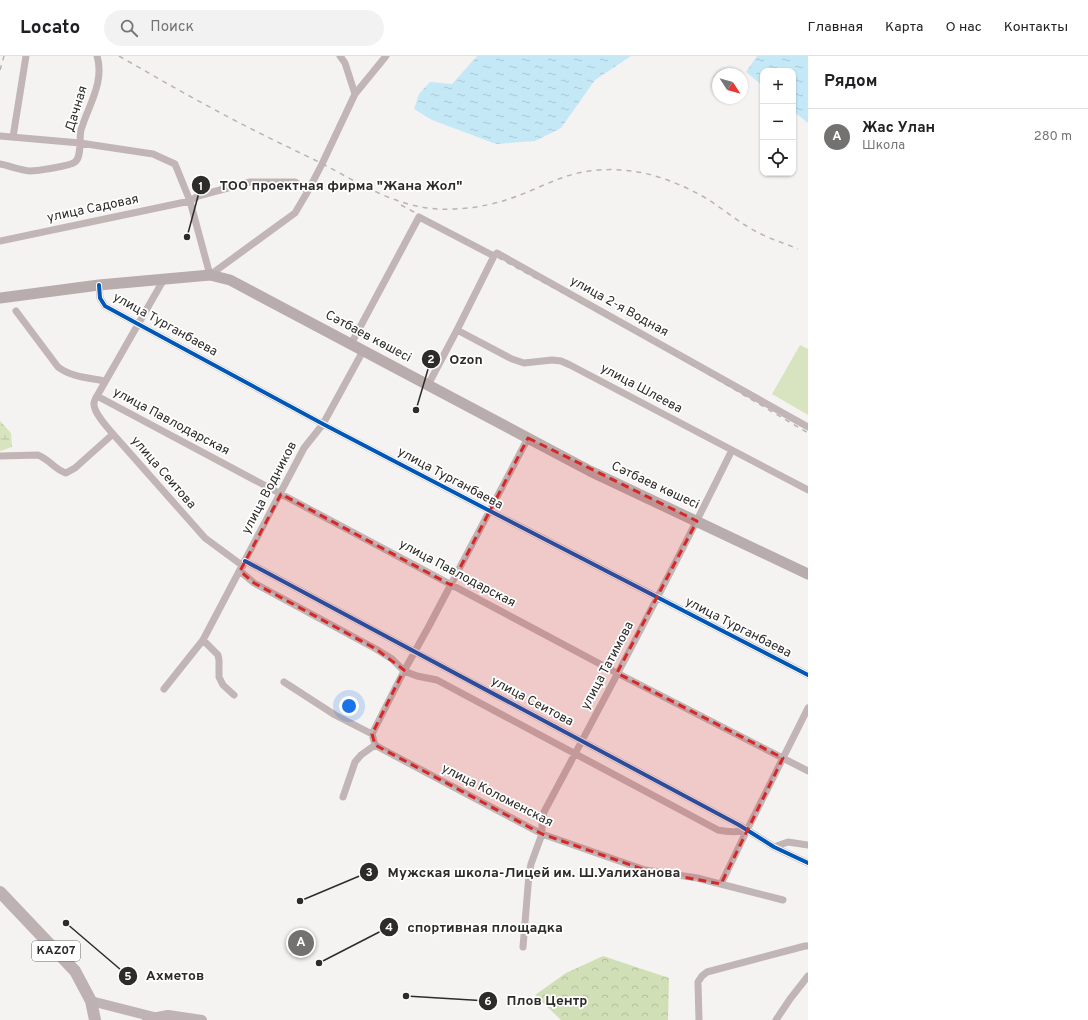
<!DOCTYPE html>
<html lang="ru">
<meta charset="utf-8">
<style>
:root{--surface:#fff;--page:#f2f2f2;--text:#202124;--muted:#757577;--line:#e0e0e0;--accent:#737270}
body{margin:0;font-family:Overpass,sans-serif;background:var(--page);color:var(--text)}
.controls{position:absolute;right:12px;top:12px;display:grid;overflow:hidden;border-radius:8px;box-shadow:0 1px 3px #0004}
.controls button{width:36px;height:36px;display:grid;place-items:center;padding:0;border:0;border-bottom:1px solid var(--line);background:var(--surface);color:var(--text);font:20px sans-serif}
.compass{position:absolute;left:712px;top:12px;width:36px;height:36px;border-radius:50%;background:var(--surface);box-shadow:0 1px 3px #0004;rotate:126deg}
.you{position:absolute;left:349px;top:650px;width:14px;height:14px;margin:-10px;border:3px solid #fff;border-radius:50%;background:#1a73e8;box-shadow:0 0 0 6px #1a73e833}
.badge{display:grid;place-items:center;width:26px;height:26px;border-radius:50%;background:var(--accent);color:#fff;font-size:13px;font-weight:700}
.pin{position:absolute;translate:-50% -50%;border:2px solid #fff;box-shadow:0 1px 4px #0006}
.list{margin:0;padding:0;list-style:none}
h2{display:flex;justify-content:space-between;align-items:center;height:52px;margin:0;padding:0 16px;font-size:17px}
h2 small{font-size:13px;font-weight:400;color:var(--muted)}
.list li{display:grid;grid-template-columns:26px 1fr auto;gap:12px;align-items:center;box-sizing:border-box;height:56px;padding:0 16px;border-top:1px solid var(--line)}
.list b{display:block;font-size:15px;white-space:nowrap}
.list p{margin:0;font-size:13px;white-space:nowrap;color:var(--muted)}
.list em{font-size:13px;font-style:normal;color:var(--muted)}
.icon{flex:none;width:22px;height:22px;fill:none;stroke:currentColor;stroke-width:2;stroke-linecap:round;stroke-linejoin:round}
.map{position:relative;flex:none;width:808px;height:964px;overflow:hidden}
header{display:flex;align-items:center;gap:24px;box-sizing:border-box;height:56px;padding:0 20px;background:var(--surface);border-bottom:1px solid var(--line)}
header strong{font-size:19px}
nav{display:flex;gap:22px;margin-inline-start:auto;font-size:14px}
.search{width:280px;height:36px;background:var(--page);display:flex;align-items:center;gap:10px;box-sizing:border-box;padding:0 14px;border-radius:22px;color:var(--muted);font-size:15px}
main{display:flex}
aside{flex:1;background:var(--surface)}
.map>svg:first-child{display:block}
.forest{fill:url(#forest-crowns)}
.wetland{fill:url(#wetland-marsh)}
.pitch{fill:#d8e4c0}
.water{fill:url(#water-ripples)}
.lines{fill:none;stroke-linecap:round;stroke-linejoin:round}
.street{stroke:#c1b5b6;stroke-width:7}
.secondary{stroke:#bfb3b5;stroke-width:10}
.primary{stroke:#b9acac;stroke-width:11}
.highway{stroke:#bdb1b1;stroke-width:12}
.rail{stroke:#bab3b4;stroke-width:1.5;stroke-dasharray:5 5;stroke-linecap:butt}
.cycleway-casing{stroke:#fff;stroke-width:6}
.cycleway{stroke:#0057b8;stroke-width:4}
.marked{fill:#d62828;fill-opacity:0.2;stroke:#d62828;stroke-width:3;stroke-dasharray:8 5;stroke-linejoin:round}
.labels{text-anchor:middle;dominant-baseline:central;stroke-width:3.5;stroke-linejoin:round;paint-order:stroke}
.shield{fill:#fff;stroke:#6c6b6a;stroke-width:1}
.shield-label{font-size:12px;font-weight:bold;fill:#2d2c2a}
.street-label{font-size:13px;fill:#2d2c2a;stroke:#fff}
.leader{fill:none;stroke:#2d2c2a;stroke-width:1.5}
.callout-dot{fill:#2d2c2a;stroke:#fff;stroke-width:1.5}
.mark-label{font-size:12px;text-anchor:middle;font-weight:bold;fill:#fff}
.callout-label{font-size:14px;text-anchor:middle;font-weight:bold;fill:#2d2c2a;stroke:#fff;stroke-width:3.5;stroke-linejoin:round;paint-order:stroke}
</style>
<header>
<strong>Locato</strong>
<div class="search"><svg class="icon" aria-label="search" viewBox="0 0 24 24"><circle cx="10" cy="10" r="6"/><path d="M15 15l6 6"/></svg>Поиск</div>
<nav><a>Главная</a><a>Карта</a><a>О нас</a><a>Контакты</a></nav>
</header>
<main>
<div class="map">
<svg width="808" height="964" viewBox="0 0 808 964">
<defs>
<pattern id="forest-crowns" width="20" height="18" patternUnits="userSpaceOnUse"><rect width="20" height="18" fill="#d1dfb6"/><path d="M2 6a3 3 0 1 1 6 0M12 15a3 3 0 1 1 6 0" fill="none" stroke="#b4c09d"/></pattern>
<pattern id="wetland-marsh" width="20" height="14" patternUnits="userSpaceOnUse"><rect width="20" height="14" fill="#d8e4c0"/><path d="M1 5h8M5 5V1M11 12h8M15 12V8" fill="none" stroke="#bac4a5"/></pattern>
<pattern id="water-ripples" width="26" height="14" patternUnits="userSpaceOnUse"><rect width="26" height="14" fill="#c5e8f7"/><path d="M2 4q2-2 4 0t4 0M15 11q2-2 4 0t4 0" fill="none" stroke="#aac7d4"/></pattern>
</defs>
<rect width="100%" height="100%" fill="#f5f3f1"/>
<path class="forest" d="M603 900 669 922 668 964H561L535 939 566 917Z"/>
<path class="wetland" d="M0 365 11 377 12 391 0 395Z"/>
<path class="pitch" d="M800 289 808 293V359L772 338Z"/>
<path class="water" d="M477 0H631L595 24 561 72 535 85 496 88 432 64 414 53 419 38 430 26 452 28Z
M757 0H808V67L793 55V15H763V30L746 16Z"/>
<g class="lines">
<path class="street" d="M340 0 345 7 355 38
M0 80 80 87 153 98 175 108 190 145 210 219 295 157 308 135 322 108 355 38 386 0
M13 81 26 0
M0 108C10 110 20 114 30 115 37 115 70 110 75 106 82 101 79 82 81 74 88 50 105 26 97 0
M0 185 190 145 198 140 250 126H295L308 135
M164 223 97 340C96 341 94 346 94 347 93 356 107 371 113 378L205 482 243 510
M99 229 100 242 105 250 138 268 323 368 490 455 808 619
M16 255 58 311C71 321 90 322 105 325
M457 274 512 303 524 307 552 304 561 305 570 309 808 434
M351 288 419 161 494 200 497 197 808 371
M428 329 457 274 494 200
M97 340 617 617 808 715
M0 400 38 399C49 403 55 414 66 417L75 412 113 378
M245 505 739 769 774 791 808 807
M240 515 254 527 376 593 392 603 404 615 417 620 437 624 718 774C728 776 736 777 747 774
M203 584 218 599 219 604V621L223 629 234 639
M284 626 335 659 372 678 375 689 382 693 542 778 645 814 697 822 783 844
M164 633 203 584 304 392 323 368 363 295
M372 678 404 615 429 570 528 382
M343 741 355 706 361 699 375 689
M774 791 788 786 808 789
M721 828 747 774 808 652
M523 891 529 818 531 808 542 778V768L544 756C608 636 672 516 732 394
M699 964 698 926 702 920 707 916 805 890H808
M776 964 790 943 808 920"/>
<path class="secondary" d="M91 945 154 961
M147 963 168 959 202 964"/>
<path class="primary" d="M0 242 99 229 210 219 230 224 590 415 808 518"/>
<path class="highway" d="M0 836 75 915 91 945 95 964"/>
<path class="rail" d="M119 0C152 19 185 38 219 56 252 74 286 90 319 106 352 123 384 144 421 151 447 156 481 152 506 144 532 136 556 121 583 116 594 114 608 113 620 114 649 115 679 127 704 141 722 152 738 166 757 176 770 183 784 187 798 193
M0 14 4 0
M401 149 661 290 808 377"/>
<defs>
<path id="cycleway" d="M99 229 100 242 105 250 138 268 323 368 490 455 808 619
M245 505 739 769 774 791 808 807"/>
</defs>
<use href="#cycleway" class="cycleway-casing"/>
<use href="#cycleway" class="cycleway"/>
</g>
<path class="marked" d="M528 382 697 465 617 617 783 702 721 828 645 814 542 778 375 689 372 678 404 614 376 593 254 527 240 515 281 438 451 529Z"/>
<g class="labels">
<rect class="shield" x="32" y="885" width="48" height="20" rx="3"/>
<g class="shield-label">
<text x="56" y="895">KAZ07</text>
</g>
<g class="street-label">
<text transform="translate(77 53) rotate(-73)">Дачная</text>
<text transform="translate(93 153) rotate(-12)">улица Садовая</text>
<text transform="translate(619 251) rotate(29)">улица 2-я Водная</text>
<text transform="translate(165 269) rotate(29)">улица Турганбаева</text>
<text transform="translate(368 281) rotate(28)">Сәтбаев көшесі</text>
<text transform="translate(641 333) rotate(28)">улица Шлеева</text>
<text transform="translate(171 366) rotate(28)">улица Павлодарская</text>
<text transform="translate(163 417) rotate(49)">улица Сеитова</text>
<text transform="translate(450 423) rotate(28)">улица Турганбаева</text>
<text transform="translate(655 430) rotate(25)">Сәтбаев көшесі</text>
<text transform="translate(270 432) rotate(-62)">улица Водников</text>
<text transform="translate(457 518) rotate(28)">улица Павлодарская</text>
<text transform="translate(738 572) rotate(27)">улица Турганбаева</text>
<text transform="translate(608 610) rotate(-62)">улица Татимова</text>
<text transform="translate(532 646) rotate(28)">улица Сеитова</text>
<text transform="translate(497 740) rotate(27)">улица Коломенская</text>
</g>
</g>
<path class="leader" d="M187 181L201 129M416 354L431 303M300 845L369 816M319 907L389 871M66 867L128 920M406 940L488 945"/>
<g class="callout-dot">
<circle cx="187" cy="181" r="4"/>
<circle cx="416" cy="354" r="4"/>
<circle cx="300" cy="845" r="4"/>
<circle cx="319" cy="907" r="4"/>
<circle cx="66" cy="867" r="4"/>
<circle cx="406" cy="940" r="4"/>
<circle cx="201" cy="129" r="10"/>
<circle cx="431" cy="303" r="10"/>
<circle cx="369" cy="816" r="10"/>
<circle cx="389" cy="871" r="10"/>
<circle cx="128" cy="920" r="10"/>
<circle cx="488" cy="945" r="10"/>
</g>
<g class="mark-label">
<text x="201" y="134">1</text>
<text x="431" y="307">2</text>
<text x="369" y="820">3</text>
<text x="389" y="875">4</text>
<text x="128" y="924">5</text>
<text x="488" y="949">6</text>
</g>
<g class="callout-label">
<text x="341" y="134">ТОО проектная фирма "Жана Жол"</text>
<text x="466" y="308">Ozon</text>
<text x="534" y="821">Мужская школа-Лицей им. Ш.Уалиханова</text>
<text x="485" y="876">спортивная площадка</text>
<text x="175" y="924">Ахметов</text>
<text x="547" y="949">Плов Центр</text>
</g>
</svg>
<div class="controls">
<button>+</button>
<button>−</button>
<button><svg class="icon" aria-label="locate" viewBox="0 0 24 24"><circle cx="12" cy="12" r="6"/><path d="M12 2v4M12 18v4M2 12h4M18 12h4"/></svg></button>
</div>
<svg class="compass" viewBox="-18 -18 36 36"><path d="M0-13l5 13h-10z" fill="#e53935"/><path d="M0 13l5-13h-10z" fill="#757577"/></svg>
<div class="you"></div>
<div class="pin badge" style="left:301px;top:887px">A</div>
</div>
<aside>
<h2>Рядом<small></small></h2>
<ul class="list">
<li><span class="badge">A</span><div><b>Жас Улан</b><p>Школа</p></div><em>280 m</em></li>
</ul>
</aside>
</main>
